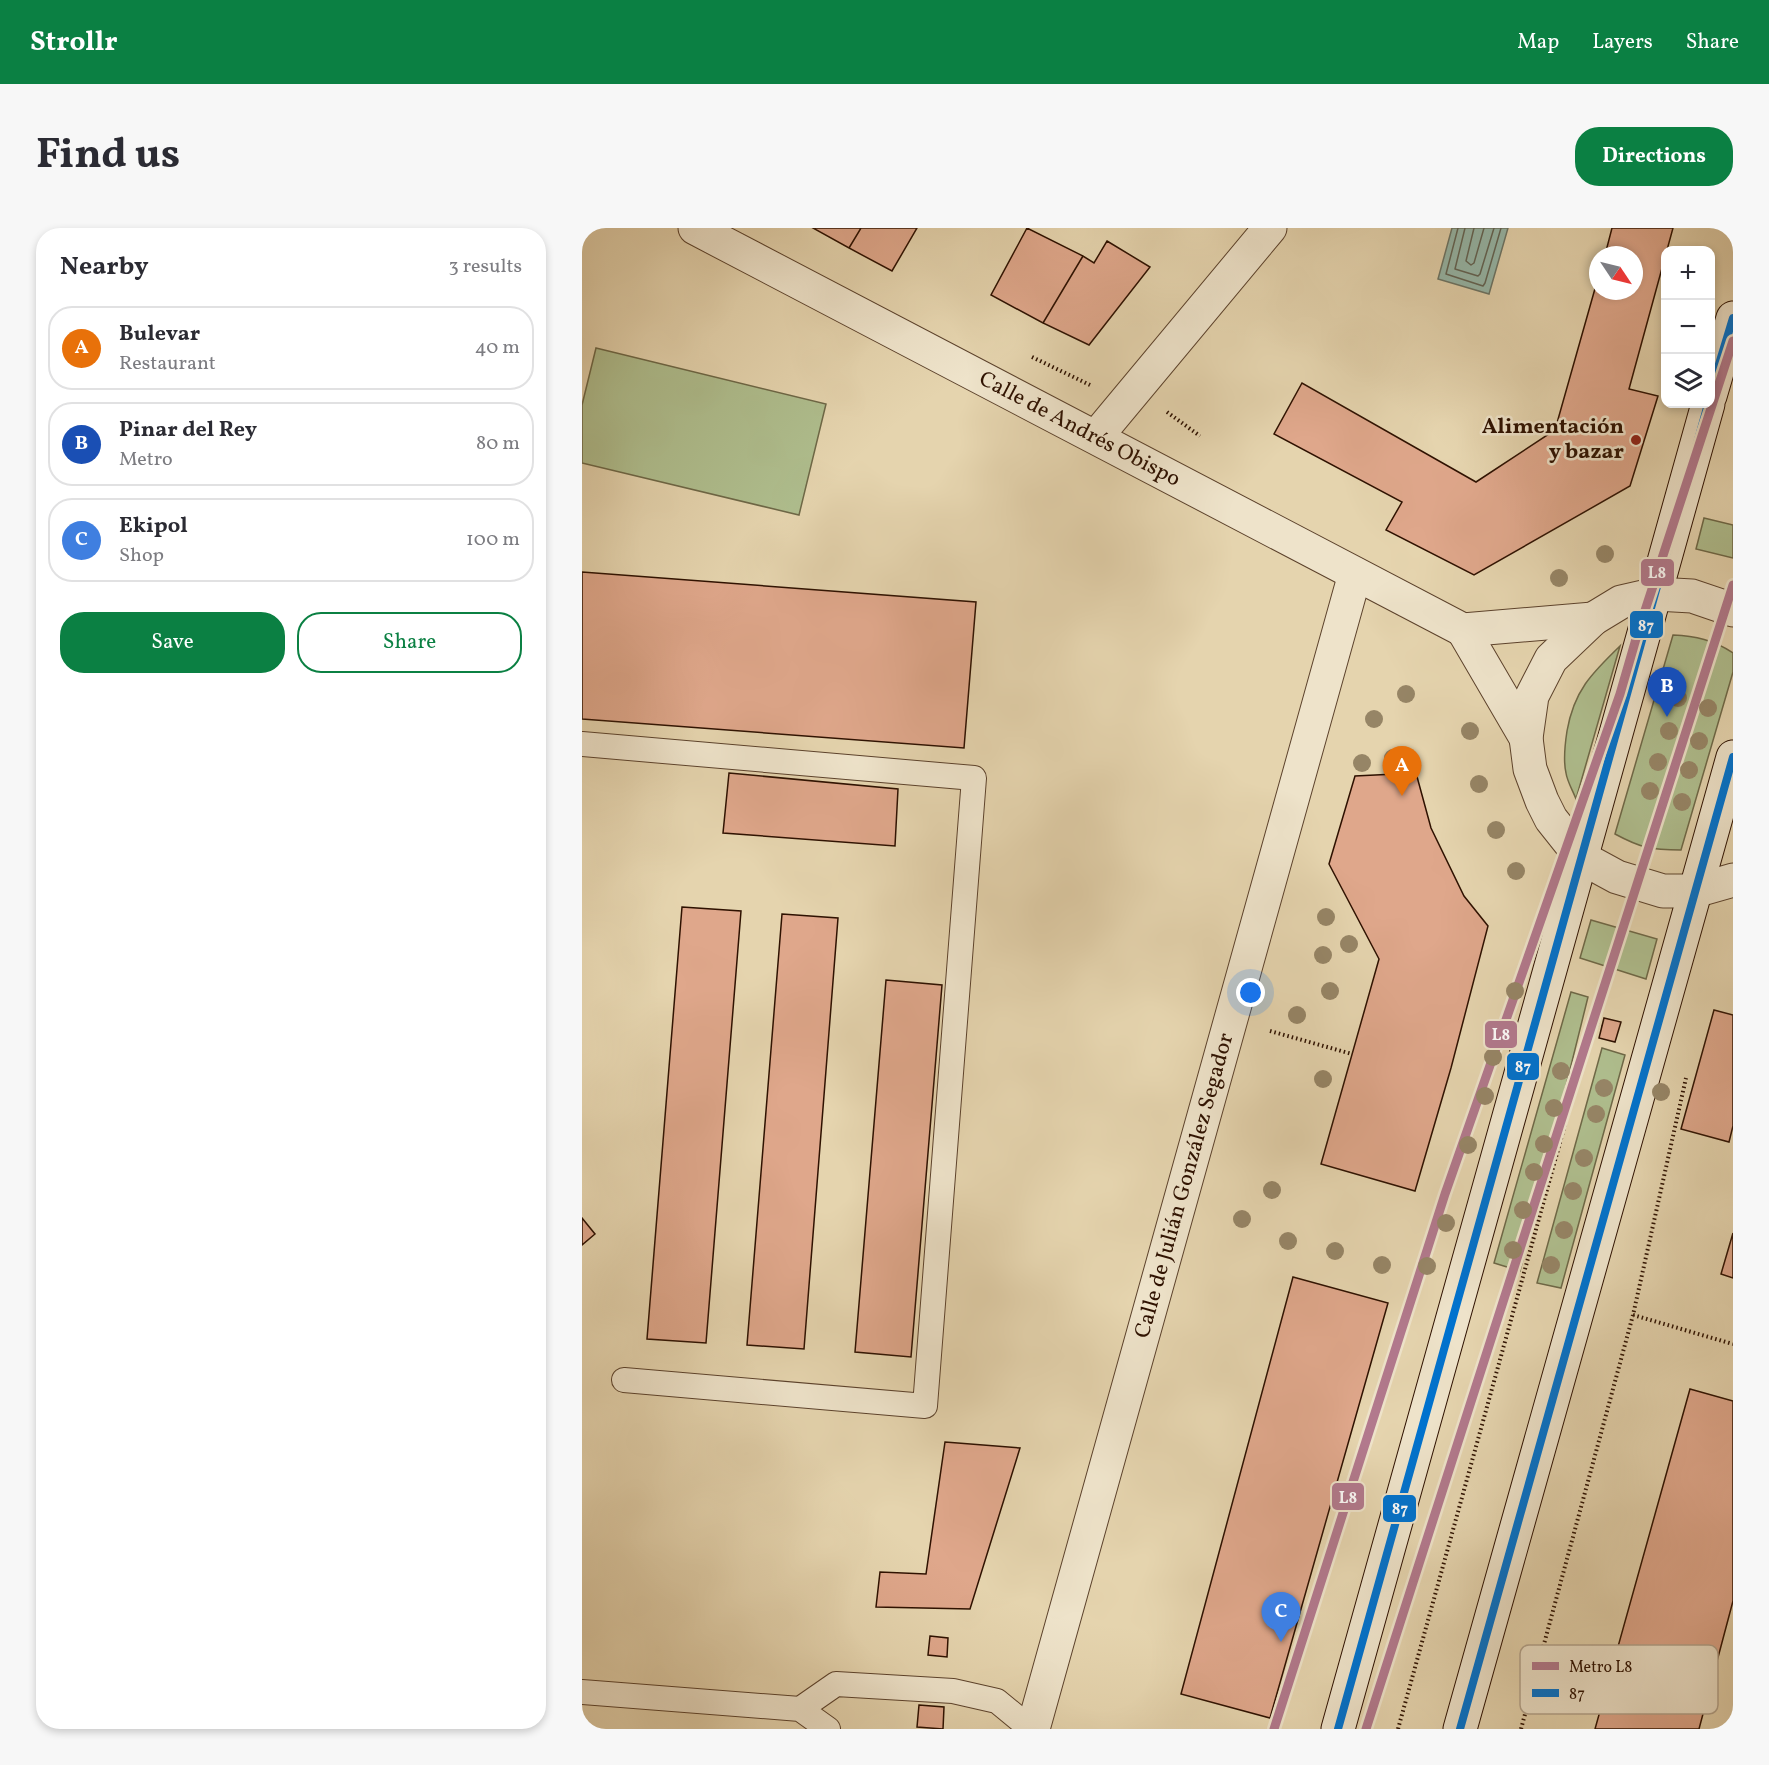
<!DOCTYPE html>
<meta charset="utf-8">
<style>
:root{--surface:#fff;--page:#f7f7f7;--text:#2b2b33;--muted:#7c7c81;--line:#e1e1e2;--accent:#0b8043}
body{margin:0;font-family:Vollkorn,serif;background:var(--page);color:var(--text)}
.controls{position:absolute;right:18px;top:18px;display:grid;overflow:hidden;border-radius:12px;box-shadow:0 3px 9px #0003}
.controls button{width:54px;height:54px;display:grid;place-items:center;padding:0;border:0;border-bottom:2px solid var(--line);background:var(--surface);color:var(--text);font:30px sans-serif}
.compass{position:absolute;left:1007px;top:18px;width:54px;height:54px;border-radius:50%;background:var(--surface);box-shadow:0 3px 9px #0003;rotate:125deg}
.you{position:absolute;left:669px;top:765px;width:21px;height:21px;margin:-15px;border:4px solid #fff;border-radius:50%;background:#1a73e8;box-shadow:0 0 0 9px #1a73e833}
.badge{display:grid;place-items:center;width:39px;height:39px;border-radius:50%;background:var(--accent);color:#fff;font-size:20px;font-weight:700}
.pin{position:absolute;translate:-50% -50px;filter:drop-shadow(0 2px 3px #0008)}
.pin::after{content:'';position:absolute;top:32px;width:21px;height:18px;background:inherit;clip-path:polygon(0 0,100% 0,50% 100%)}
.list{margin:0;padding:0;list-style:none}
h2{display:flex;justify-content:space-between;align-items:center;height:78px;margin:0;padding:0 24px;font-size:26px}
h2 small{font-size:20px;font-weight:400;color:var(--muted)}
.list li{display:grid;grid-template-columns:39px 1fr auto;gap:18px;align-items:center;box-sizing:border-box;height:84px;margin:0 12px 12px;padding:0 12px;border:2px solid var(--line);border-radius:24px}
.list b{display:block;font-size:22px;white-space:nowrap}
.list p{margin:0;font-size:20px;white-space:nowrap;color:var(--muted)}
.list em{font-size:20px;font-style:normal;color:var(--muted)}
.actions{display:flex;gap:12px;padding:18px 24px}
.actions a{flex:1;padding:14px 0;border:2px solid var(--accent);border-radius:24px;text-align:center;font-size:21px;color:var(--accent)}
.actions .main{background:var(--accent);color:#fff}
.icon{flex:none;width:33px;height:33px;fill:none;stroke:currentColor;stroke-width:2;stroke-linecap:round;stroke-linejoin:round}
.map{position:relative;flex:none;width:1151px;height:1501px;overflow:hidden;border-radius:24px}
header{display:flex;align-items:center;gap:36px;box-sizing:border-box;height:84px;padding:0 30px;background:var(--accent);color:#fff}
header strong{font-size:28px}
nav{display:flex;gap:33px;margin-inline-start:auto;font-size:21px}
.intro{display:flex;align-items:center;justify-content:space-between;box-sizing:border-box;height:144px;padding:0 36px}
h1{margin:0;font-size:42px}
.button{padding:15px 27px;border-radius:24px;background:var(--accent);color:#fff;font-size:21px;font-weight:700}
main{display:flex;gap:36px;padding:0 36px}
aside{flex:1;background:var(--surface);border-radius:24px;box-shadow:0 3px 9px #0003}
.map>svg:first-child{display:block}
.green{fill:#afbe8e;stroke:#6e6847;stroke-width:1.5}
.water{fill:#96b8aa;stroke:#6c7566;stroke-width:1.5}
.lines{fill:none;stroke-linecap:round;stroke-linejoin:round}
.shore{stroke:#626455;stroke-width:1.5}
.building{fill:#dfa78b;stroke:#2e1100;stroke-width:1.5}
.lane-casing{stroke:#5c422c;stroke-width:26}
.street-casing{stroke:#5c422c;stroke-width:35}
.secondary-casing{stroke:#2e1100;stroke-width:35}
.path{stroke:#2e1100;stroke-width:4;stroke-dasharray:1.5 3;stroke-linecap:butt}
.lane{stroke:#eee3ca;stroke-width:24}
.street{stroke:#eee3ca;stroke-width:33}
.secondary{stroke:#eee3ca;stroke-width:33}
.bus-1-casing{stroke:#eee3ca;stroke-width:12}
.bus-1{stroke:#0072ce;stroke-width:8}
.metro-1-casing{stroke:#eee3ca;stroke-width:14}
.metro-1{stroke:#b2798d;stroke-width:9}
.tree{fill:#968566}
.poi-dot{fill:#8f2418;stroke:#eee3ca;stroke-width:2}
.labels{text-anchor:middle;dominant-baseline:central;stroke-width:5;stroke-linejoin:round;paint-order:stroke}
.poi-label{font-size:22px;font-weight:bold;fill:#2e1100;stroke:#eee3ca;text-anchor:end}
.street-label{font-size:22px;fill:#2e1100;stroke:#eee3ca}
.key{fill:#eee3ca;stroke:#b4a48d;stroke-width:1.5}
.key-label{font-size:16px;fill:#2e1100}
.line-badge{stroke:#eee3ca;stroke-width:2}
.badge-label{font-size:16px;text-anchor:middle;font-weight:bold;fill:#fff}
</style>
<header>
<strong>Strollr</strong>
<nav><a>Map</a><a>Layers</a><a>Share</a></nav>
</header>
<div class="intro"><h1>Find us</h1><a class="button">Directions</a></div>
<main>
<aside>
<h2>Nearby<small>3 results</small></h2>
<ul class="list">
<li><span class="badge" style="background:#e8710a">A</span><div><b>Bulevar</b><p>Restaurant</p></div><em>40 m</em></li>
<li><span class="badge" style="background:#1a4fb4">B</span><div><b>Pinar del Rey</b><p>Metro</p></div><em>80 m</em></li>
<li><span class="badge" style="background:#3f7fe0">C</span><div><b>Ekipol</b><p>Shop</p></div><em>100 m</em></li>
</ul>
<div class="actions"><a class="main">Save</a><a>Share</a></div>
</aside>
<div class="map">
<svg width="1151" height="1501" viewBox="0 0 1151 1501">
<rect width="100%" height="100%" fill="#e5d4ae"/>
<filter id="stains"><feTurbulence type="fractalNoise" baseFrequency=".00333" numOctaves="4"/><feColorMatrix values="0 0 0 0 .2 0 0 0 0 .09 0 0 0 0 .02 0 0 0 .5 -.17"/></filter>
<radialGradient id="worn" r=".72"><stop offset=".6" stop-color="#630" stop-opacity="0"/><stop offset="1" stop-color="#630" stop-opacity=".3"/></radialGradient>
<path class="green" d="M14 120 244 176 217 287 0 235V177Z
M1122 290 1151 297V330L1114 321Z
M1091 407C1113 408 1132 412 1151 425V444L1099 622C1069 622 1059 620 1033 606Z
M1038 418 994 571C991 563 985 553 984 545 981 532 983 516 985 503 992 463 1009 446 1038 418Z
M1009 692 1075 711 1064 751 998 730Z
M989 764 1006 769 938 1043 912 1035Z
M1020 820 1043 827 979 1060 955 1055Z"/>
<path class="water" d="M870 0H926L907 66 856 51Z"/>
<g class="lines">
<path class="shore" d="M876 0 864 46 901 58 903 55 919 0
M883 0 873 41 896 48 898 46 912 0
M892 0 884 33 889 37 892 35 902 0"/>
</g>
<path class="building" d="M231 0H279L267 20Z
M279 0H335L310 43 267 20Z
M445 0 501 28 461 95 409 67Z
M1030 0H1091L1047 161 1076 168 1048 258 892 347 804 302 820 274 692 206 720 155 894 254 973 202 1016 50V63H1052V27H1023Z
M525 13 568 39 507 117 461 95 501 28 512 35Z
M0 344 394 374 382 520 0 491Z
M147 545 316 561 313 618 141 605Z
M834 545 849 600 882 668 906 698 869 840 833 963 739 936 797 731 747 636 773 548Z
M100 679 159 683 124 1115 65 1111Z
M200 686 256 690 222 1121 165 1117Z
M304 752 360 757 329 1129 273 1124Z
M1132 782 1151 787V898L1147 914 1099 901Z
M1022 790 1039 794 1033 814 1017 810Z
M0 990 13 1006 0 1017Z
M1151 1005V1050L1139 1046Z
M711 1049 806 1075 688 1490 599 1466Z
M1108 1161 1151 1173V1373L1117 1501H1013Z
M363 1214 438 1220 388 1381 294 1379 298 1344 344 1346Z
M348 1408 366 1410 365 1429 346 1427Z
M337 1477 362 1479 361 1501 335 1499Z"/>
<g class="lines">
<defs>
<path id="lane" d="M0 516 392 550 343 1178 42 1152
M0 1464 218 1481 246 1501
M218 1481 254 1456 371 1463 415 1473 449 1501"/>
<g id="street">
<path id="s1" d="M113 0 881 402 1011 391"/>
<path d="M514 209 688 0"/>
<path d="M1151 382 1110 368 1074 366 1039 374 1011 391 969 431 950 468 944 510 948 541 960 573 969 591 1000 630 1035 649 1081 663H1113L1151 652"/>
<path d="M881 402 944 510"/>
<path id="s2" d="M451 1501 773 346"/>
</g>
<path id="secondary" d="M1128 168 1151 90
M756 1501 1126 176
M878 1501 1151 529"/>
</defs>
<use href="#lane" class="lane-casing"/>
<use href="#street" class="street-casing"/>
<use href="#secondary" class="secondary-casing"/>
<path class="path" d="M450 129 508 157
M585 184 618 208
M1011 795 1020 798
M688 803 770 826
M1051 1087 1151 1116
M816 1501 1011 795 1025 758
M939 1501 1051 1087 1104 850"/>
<use href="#lane" class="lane"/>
<use href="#street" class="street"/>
<use href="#secondary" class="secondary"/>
<defs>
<path id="bus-1" d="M1128 166 1151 90
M756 1501 1126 176
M878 1501 1151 529"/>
</defs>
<use href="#bus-1" class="bus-1-casing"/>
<use href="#bus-1" class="bus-1"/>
<defs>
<path id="metro-1" d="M692 1501 863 966 1038 466 1056 404 1151 113
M784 1501 1151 357"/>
</defs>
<use href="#metro-1" class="metro-1-casing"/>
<use href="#metro-1" class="metro-1"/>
</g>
<g class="tree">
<circle cx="1023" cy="326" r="9"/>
<circle cx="977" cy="350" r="9"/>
<circle cx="824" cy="466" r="9"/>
<circle cx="1096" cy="470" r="9"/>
<circle cx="1126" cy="480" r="9"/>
<circle cx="792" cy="491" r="9"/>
<circle cx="888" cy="503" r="9"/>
<circle cx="1087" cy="503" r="9"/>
<circle cx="1117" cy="513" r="9"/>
<circle cx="811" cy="530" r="9"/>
<circle cx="1076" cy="534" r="9"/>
<circle cx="780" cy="535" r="9"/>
<circle cx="1107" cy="542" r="9"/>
<circle cx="897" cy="556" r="9"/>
<circle cx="1068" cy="563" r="9"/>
<circle cx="1100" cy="574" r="9"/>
<circle cx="914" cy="602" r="9"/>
<circle cx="934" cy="643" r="9"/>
<circle cx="744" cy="689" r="9"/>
<circle cx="767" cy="716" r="9"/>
<circle cx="741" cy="727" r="9"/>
<circle cx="748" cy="763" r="9"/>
<circle cx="933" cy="763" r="9"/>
<circle cx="715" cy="787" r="9"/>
<circle cx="911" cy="829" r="9"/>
<circle cx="979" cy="843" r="9"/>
<circle cx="741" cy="851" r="9"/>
<circle cx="1022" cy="860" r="9"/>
<circle cx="1079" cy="864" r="9"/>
<circle cx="903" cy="868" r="9"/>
<circle cx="972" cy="880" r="9"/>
<circle cx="1014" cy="886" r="9"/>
<circle cx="962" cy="916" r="9"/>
<circle cx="886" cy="917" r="9"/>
<circle cx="1002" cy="930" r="9"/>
<circle cx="952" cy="944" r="9"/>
<circle cx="690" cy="962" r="9"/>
<circle cx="991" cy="963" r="9"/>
<circle cx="941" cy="982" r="9"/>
<circle cx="660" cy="991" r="9"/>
<circle cx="864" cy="995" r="9"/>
<circle cx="982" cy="1002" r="9"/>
<circle cx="706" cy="1013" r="9"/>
<circle cx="931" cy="1022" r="9"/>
<circle cx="753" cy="1023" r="9"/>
<circle cx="800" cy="1037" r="9"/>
<circle cx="969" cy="1037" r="9"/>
<circle cx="845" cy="1038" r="9"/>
</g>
<circle class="poi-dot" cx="1054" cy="212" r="6"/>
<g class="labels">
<g class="poi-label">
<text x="1042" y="199">Alimentación<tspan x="1042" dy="25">y bazar</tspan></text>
</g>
<g class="street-label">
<text stroke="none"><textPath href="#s1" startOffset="434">Calle de Andrés Obispo</textPath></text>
<text stroke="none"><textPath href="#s2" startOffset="564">Calle de Julián González Segador</textPath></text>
</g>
</g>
<rect x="938" y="1417" width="198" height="69" rx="9" class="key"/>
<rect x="950" y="1434" width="27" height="8" fill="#b2798d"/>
<rect x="950" y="1461" width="27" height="8" fill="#0072ce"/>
<g class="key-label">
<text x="987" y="1444">Metro L8</text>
<text x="987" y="1471">87</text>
</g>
<g class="line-badge">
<rect x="1058" y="330" width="35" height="29" rx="6" fill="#b2798d"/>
<rect x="1047" y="382" width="35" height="29" rx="6" fill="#0072ce"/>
<rect x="902" y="792" width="34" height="29" rx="6" fill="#b2798d"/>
<rect x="924" y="824" width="34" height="29" rx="6" fill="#0072ce"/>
<rect x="749" y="1254" width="34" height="29" rx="6" fill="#b2798d"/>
<rect x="800" y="1266" width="35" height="29" rx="6" fill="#0072ce"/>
</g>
<g class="badge-label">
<text x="1075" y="350">L8</text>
<text x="1064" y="403">87</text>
<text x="919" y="812">L8</text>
<text x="941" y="844">87</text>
<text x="766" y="1275">L8</text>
<text x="818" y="1286">87</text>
</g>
<rect width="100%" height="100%" filter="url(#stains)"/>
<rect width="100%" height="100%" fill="url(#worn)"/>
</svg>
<div class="controls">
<button>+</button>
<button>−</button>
<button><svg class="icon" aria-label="layers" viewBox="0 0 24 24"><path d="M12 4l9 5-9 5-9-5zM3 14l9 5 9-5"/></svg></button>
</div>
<svg class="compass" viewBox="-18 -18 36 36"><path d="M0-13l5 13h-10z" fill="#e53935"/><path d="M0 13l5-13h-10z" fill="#7c7c81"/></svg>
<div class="you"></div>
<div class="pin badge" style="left:820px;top:568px;background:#e8710a">A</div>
<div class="pin badge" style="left:1085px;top:489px;background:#1a4fb4">B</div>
<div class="pin badge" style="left:699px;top:1414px;background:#3f7fe0">C</div>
</div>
</main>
